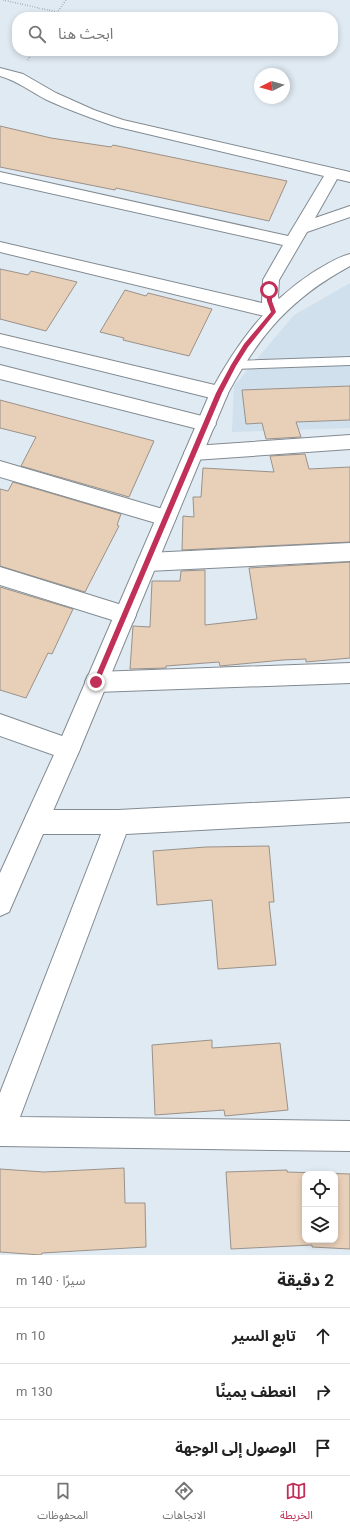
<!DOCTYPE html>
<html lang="ar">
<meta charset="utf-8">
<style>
:root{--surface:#fff;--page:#f2f2f2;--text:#222;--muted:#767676;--line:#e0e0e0;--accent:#c03058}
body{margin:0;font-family:Roboto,"Noto Sans Arabic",sans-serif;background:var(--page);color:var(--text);direction:rtl}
.controls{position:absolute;right:12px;bottom:12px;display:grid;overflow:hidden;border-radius:8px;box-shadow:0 2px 6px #0003}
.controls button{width:36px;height:36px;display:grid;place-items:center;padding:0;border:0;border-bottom:1px solid var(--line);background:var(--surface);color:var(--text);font:20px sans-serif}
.compass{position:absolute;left:254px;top:68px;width:36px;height:36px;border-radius:50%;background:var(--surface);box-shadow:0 2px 6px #0003;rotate:264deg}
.stop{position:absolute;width:12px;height:12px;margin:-9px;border:3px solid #c03058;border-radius:50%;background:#fff}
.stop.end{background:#c03058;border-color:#fff;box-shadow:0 1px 4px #0008}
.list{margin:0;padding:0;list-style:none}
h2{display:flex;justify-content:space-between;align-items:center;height:52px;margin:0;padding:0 16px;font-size:17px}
h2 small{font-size:13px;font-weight:400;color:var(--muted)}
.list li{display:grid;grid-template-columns:26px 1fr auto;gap:12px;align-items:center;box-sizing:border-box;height:56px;padding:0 16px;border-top:1px solid var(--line)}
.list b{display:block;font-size:15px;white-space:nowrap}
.list em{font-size:13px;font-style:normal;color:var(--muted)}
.icon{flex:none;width:22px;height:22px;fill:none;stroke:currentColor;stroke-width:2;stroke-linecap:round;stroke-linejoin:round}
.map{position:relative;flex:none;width:350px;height:1255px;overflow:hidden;direction:ltr}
.search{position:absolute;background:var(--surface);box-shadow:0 2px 6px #0003;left:12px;right:12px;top:12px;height:44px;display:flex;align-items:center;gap:10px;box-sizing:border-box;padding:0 14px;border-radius:16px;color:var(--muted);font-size:15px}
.sheet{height:220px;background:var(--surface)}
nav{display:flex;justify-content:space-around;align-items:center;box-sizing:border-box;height:56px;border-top:1px solid var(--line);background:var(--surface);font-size:11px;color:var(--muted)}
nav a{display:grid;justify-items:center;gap:2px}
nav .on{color:var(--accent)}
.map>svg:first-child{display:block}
.built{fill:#d0e0ed}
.building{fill:#e8cfb8;stroke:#9a928a;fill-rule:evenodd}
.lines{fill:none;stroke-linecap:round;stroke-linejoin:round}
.lane-casing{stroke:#828b92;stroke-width:2}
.street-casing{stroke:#828b92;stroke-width:2}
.secondary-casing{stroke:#828b92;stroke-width:2}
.primary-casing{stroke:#828b92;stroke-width:2}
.path{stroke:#7c8288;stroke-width:1.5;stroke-dasharray:0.5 2;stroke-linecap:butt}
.lane{fill:#fff;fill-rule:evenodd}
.street{fill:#fff;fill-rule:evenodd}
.secondary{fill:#fff;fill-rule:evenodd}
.primary{fill:#fff;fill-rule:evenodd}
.route{fill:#c03058}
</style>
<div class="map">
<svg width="350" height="1255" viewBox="0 0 350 1255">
<rect width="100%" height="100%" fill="#e0eaf2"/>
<path class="built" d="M350 283V428L232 432 234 386 294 315Z"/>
<path class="building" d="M0 126 51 138 111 147 113 145 287 181 269 221 116 188 115 190 0 167Z
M0 269 28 275 31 271 77 282 46 331 0 319Z
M125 290 146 296 148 293 212 309 189 356 123 340 124 338 100 332Z
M350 386V420L296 422 301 437 266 439 262 423 246 424 242 390Z
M0 400 154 441 129 497 21 466 36 437 0 428Z
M305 454 309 469 350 467V542L182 550 183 516 194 517 193 497H201L203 468 274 472 270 456Z
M13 482 121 514 117 525 119 526 85 592 0 566V489L8 491Z
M350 562V658L306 662V659L283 660 220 666 219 662 166 666V668L130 669 133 626 150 627 152 581H180L181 571 205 570V625L257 619 249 568Z
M0 587 73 609 52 654 48 653 26 698 0 690Z
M269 846 274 902H269L276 965 218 969 212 900 157 905 153 851 206 847Z
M212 1040V1048L280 1043 288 1110 225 1116 224 1110 155 1115 152 1045Z
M124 1168 125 1203H145L146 1247 42 1253 41 1255 0 1252V1169L44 1172Z
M287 1170V1172L350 1174V1249L312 1247V1245L231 1249 226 1172ZM305 1174H335V1240H305Z"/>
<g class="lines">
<defs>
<path id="lane" d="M350 357V365L233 369 229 368 227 365 229 362 233 361Z"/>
<path id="street" d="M0 68 23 74 56 93 94 110 123 120 350 172V182L337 179 315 218 350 206V217L307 232 279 280 278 296 282 312 279 316 273 318 0 252V242L262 303 263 280 283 245 0 182V172L288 236 324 176 114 126C91 118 69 110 47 100 31 92 18 81 0 76Z
M350 435V449L194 460 187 458 184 453 187 448 194 446Z
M0 461 166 510 173 512 176 518 173 524 166 526 0 477Z
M350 543V561L148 571 141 568 137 562 141 556 148 553Z
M0 567 125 606 133 608 136 615 133 622 125 624 0 585Z
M350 663V683L96 692 88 689 85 682 88 675 96 672Z
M0 714 76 741 80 749 76 757 68 760 0 736Z
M350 798V822L126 834 20 1117 350 1121V1151L0 1146V1093L101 834H36L27 830 24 822 27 814 36 810H118Z"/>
<path id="secondary" d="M0 334 219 386 226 388 228 393 226 398 219 400 0 346Z
M0 365 206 417 213 419 216 424 213 429 206 431 0 379Z"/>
<path id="primary" d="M350 254V266C291 298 260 334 228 393L80 749 9 912 0 916V873L57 748 210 393C236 345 266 303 312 273 324 266 337 257 350 254Z"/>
</defs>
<use href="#lane" class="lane-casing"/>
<use href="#street" class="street-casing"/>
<use href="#secondary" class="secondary-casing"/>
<use href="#primary" class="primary-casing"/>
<path class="path" d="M3 0 57 12
M54 17 66 0
M28 60 33 51"/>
<use href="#lane" class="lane"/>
<use href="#street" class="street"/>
<use href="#secondary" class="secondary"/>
<use href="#primary" class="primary"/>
</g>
<path class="route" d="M269 289 272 290V301L276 312 248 347 236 366 222 393 99 682 98 684H94L93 682 216 393 231 365 244 344 271 312 267 301 266 290Z"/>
</svg>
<div class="controls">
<button><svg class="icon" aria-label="locate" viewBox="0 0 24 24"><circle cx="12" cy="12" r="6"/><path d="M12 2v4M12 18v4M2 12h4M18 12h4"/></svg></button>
<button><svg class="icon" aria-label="layers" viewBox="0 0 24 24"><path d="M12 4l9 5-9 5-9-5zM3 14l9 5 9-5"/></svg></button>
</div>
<svg class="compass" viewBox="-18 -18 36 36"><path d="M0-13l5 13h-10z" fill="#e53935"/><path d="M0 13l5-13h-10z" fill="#767676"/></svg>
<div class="stop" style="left:269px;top:290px"></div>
<div class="stop end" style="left:96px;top:682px"></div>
<div class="search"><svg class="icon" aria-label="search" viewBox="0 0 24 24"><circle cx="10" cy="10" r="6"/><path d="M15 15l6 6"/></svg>ابحث هنا</div>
</div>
<section class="sheet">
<h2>2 دقيقة<small>سيرًا · 140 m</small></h2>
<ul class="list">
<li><svg class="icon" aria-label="ahead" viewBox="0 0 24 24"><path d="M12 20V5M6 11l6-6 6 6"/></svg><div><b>تابع السير</b></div><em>10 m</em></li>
<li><svg class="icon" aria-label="right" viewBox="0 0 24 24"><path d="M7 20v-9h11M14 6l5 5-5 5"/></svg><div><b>انعطف يمينًا</b></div><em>130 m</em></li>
<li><svg class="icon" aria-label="arrive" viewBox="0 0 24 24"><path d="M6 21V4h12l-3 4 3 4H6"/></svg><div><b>الوصول إلى الوجهة</b></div></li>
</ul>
</section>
<nav>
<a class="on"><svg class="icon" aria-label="map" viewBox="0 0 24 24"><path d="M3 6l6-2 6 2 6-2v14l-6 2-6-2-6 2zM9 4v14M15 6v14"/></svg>الخريطة</a>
<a><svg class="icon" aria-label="directions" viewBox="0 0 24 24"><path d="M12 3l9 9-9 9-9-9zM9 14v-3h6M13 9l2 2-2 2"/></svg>الاتجاهات</a>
<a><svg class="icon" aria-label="saved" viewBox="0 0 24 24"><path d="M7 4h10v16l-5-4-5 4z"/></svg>المحفوظات</a>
</nav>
